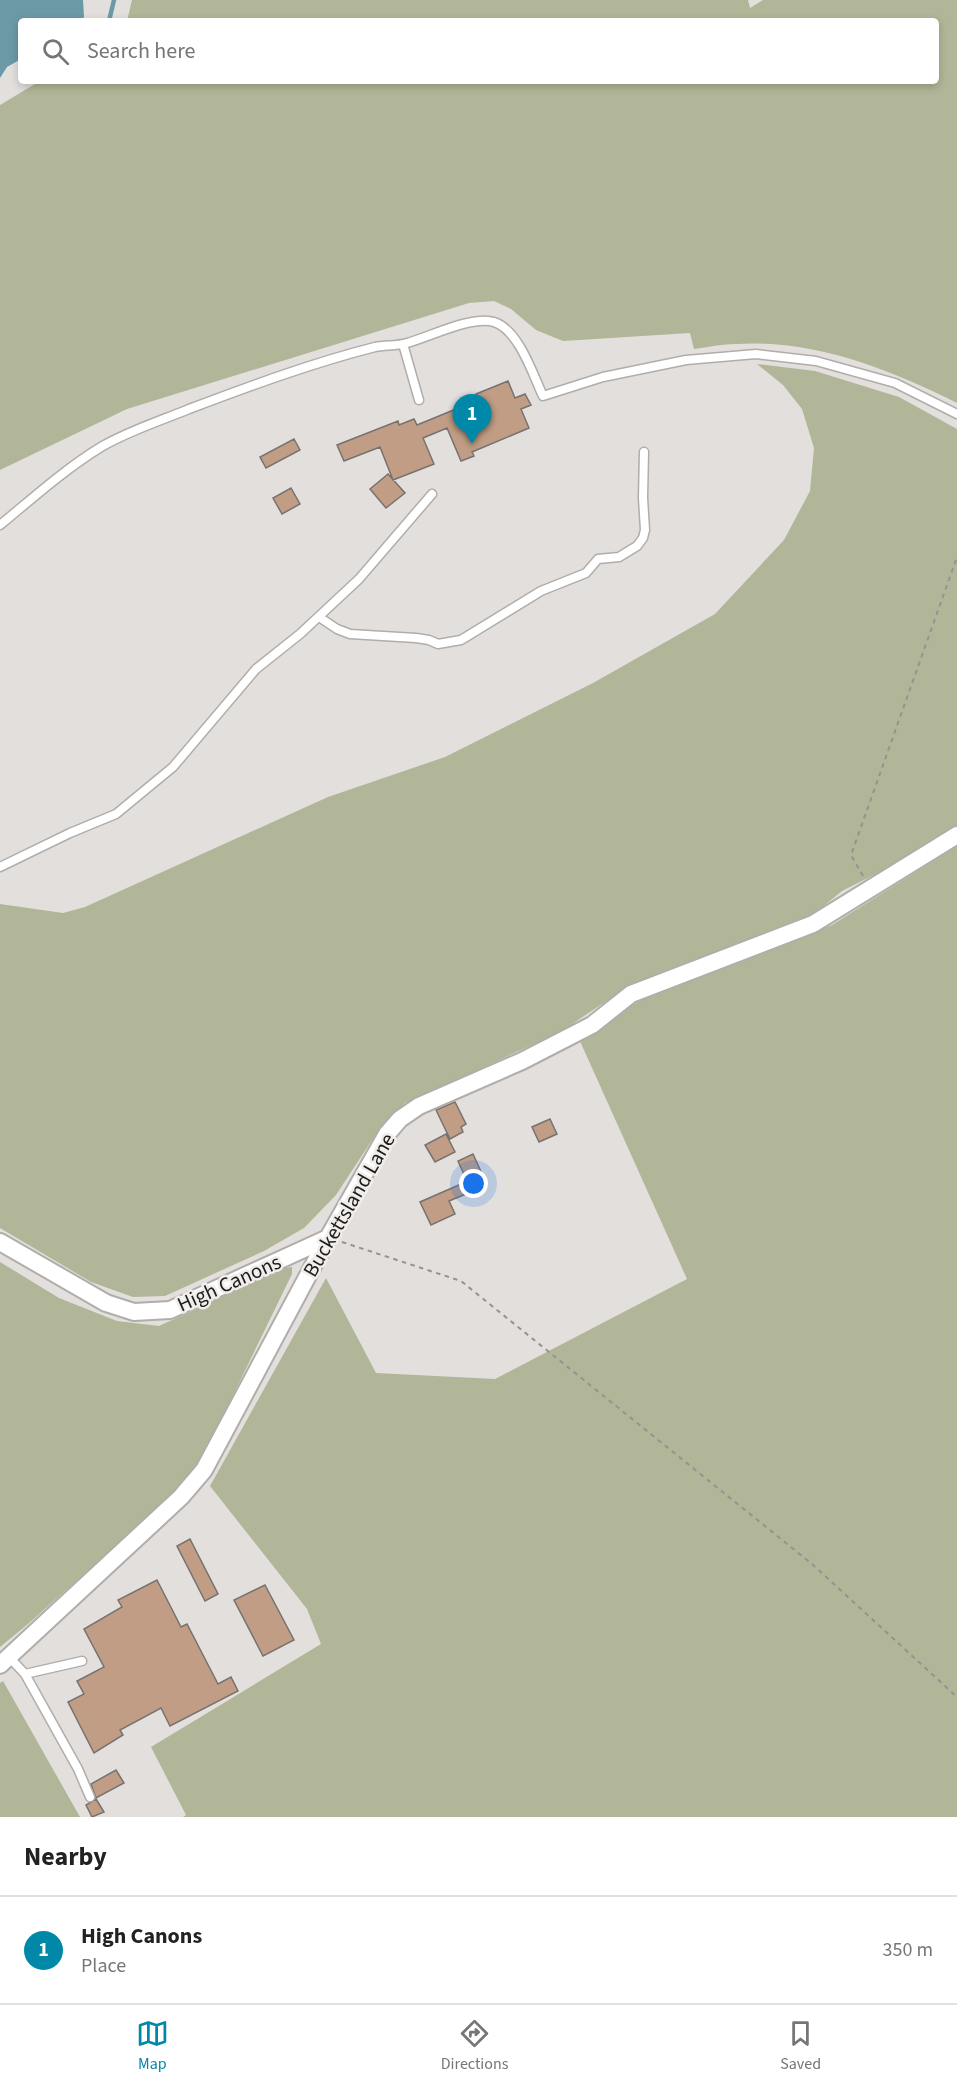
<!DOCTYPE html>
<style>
:root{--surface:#fff;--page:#f2f2f2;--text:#222;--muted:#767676;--line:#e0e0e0;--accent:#0088a9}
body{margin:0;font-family:"Source Sans 3",sans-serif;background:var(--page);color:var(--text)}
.you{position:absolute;left:474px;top:1184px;width:21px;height:21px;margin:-15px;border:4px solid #fff;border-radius:50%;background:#1a73e8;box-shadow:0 0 0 9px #1a73e833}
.badge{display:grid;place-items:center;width:39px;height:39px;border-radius:50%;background:var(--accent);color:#fff;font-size:20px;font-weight:700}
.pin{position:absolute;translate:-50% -50px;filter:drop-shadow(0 2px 3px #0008)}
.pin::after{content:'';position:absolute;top:32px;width:21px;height:18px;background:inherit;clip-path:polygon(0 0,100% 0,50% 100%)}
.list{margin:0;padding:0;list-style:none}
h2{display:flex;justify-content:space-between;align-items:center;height:78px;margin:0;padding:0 24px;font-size:26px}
h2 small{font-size:20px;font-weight:400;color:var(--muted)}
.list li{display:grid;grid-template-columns:39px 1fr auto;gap:18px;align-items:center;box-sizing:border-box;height:108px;padding:0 24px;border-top:2px solid var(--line)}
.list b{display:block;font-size:22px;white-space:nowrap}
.list p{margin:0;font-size:20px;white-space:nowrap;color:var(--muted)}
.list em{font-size:20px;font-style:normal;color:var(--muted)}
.icon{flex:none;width:33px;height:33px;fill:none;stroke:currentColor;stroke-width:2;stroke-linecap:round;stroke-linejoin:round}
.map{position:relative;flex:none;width:957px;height:1817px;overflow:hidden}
.search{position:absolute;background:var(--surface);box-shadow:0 3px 9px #0003;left:18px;right:18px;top:18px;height:66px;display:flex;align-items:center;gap:15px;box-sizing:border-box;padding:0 21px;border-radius:6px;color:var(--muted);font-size:22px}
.sheet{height:186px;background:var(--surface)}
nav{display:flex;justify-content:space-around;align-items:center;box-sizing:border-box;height:84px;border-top:2px solid var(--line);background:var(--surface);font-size:16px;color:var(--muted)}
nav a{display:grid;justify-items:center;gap:3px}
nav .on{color:var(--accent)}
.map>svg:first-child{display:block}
.green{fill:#b0b697}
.water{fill:#6b9aa6}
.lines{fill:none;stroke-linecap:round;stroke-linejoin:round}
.stream{stroke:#6b9aa6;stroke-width:4.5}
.building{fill:#c09d84;stroke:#767270;stroke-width:1.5}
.service-casing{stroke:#b0adaa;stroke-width:11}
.minor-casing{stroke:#b0adaa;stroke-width:20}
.path{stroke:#959290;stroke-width:2;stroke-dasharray:4.5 4.5;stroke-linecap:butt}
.service{stroke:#fff;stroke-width:8}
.minor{stroke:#fff;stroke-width:16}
.labels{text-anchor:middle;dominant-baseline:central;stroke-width:5;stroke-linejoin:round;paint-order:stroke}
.street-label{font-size:21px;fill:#1e1d1c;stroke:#f0edea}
</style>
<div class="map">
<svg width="957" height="1817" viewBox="0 0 957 1817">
<rect width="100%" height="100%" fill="#e3dfdd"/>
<path class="green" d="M132 0H748L750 8 763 0H957V403C889 369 813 339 736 344 722 344 708 347 694 349L690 333 563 341 536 330 511 309 494 301 469 303 127 409 0 470V105L40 81H936V21H127Z
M757 364 815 371 899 397 957 429V825L911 856 842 891 804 922 632 984 560 1032 405 1103 374 1137 336 1195 304 1228 264 1251 165 1296 133 1297 91 1282 0 1228V904L63 913 85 907 328 797 445 757 593 683 715 614 784 540 810 491 814 448 802 409 783 385Z
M957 846V1817H183L186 1815 151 1747 321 1644 307 1609 210 1486 326 1278 376 1373 495 1379 687 1279 579 1039 642 999 832 925Z
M0 1262 59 1298 117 1321 159 1326 285 1268 292 1267V1274L202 1459 178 1490 28 1624 0 1647Z
M3 1681 80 1817H0V1683Z"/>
<path class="water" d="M0 0H83L84 17 81 21H21V59L7 67 0 78Z"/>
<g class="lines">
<path class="stream" d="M109 21 114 0"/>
</g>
<path class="building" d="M508 381 515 398 525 394 531 405 521 409 529 428 472 452 474 456 461 461 447 428 423 438 434 464 393 480 380 447 344 461 337 445 398 421 399 425 414 419 417 425 478 400 476 394Z
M294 439 300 450 266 468 260 457Z
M388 474 405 493 386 508 370 489Z
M291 488 300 504 282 514 273 498Z
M455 1102 466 1124 461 1127 463 1132 450 1139 436 1110Z
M550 1119 557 1134 539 1142 532 1127Z
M446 1134 455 1152 435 1162 425 1145Z
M473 1154 482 1174 467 1181 458 1161Z
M468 1181 473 1191 449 1201 455 1214 431 1225 420 1202Z
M190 1539 218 1594 205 1601 177 1546Z
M157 1580 181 1627 187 1624 218 1684 231 1677 238 1691 170 1726 161 1708 120 1730 123 1735 94 1753 68 1702 84 1694 77 1681 104 1667 84 1629 122 1607 118 1600Z
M265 1585 294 1640 263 1656 234 1600Z
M116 1770 124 1783 96 1798 91 1784Z
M96 1799 104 1812 92 1817 86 1805Z"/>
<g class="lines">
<defs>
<path id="service" d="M403 344 419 400
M0 525C33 498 65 469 101 447 128 431 160 421 189 409 250 386 312 363 375 347 386 345 397 346 407 343 429 337 473 315 494 322 519 330 533 375 543 396L603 377 686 360 756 354 816 361 895 383 957 414
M319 617 337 629 350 634 416 638 429 640 438 644 461 640 541 591 586 573 598 559 619 557 637 546 643 538 645 530 643 498 644 452
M0 867 70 833 116 814 173 767 256 669 300 634 359 579 432 494
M10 1658 25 1674 78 1769 90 1797
M25 1674 82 1661"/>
<path id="minor" d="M0 1242 106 1303 134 1312 170 1310 328 1238
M0 1665 181 1497 204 1470 328 1238 387 1134 400 1119 419 1106 522 1061 592 1025 631 994 813 924 957 835"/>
</defs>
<use href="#service" class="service-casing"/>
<use href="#minor" class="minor-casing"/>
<path class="path" d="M863 876 851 855 957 557
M342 1242 461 1281 812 1564 957 1697"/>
<use href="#service" class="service"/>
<use href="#minor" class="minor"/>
</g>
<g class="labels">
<g class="street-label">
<text transform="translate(349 1205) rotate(-60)">Buckettsland Lane</text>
<text transform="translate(229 1283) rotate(-24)">High Canons</text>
</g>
</g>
</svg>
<div class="you"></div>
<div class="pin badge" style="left:472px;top:444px">1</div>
<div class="search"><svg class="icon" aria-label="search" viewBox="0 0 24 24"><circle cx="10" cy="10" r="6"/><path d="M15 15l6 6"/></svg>Search here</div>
</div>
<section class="sheet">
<h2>Nearby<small></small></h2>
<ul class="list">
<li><span class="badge">1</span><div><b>High Canons</b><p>Place</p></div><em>350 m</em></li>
</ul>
</section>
<nav>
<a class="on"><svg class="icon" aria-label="map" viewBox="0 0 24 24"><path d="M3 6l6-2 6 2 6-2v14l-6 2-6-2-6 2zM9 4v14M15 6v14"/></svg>Map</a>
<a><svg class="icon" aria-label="directions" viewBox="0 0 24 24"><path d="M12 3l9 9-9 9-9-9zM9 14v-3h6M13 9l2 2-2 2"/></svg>Directions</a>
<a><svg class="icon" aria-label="saved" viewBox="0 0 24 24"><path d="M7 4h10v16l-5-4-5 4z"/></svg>Saved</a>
</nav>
